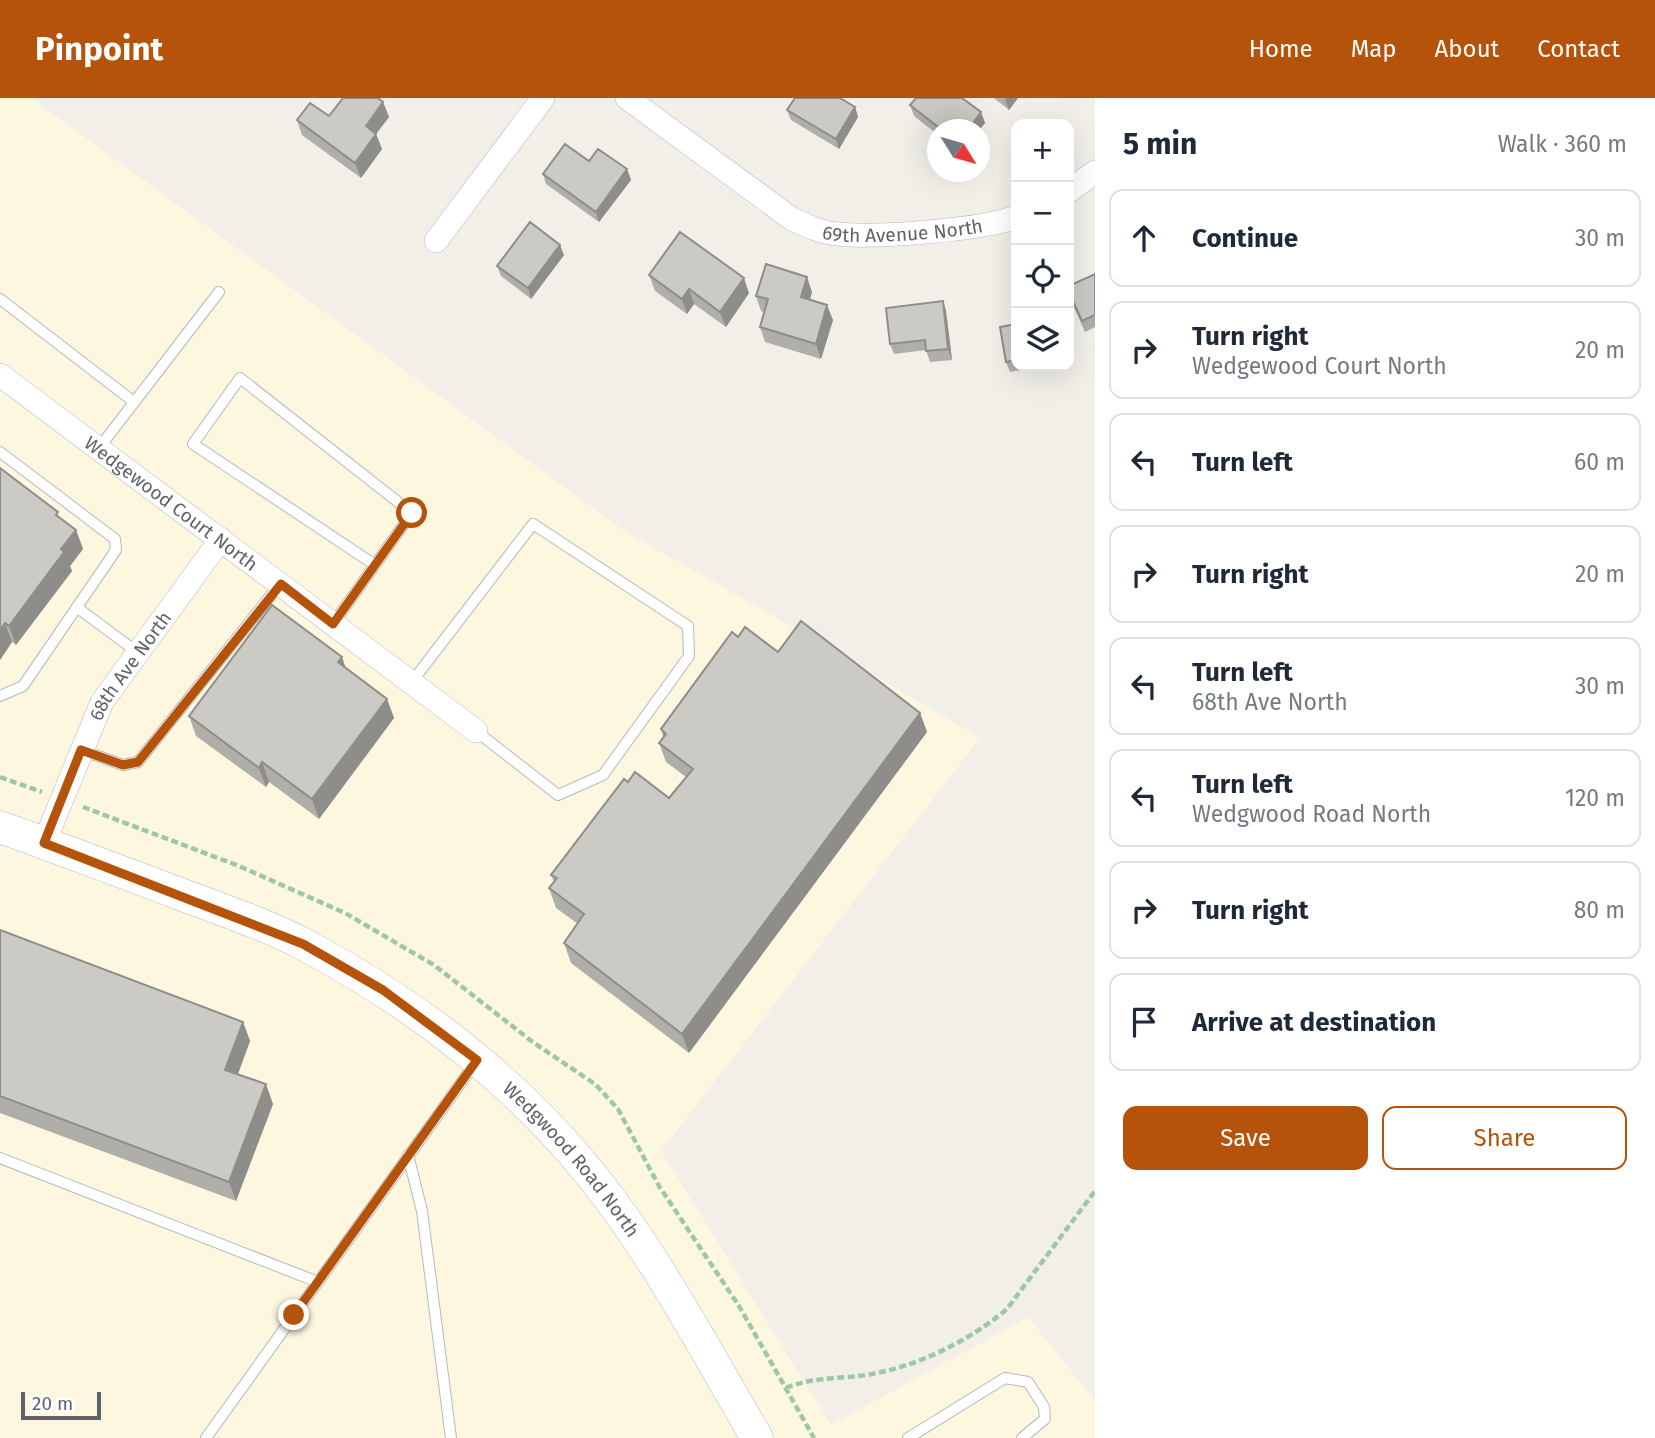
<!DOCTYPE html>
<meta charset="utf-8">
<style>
:root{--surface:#fff;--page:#f6f6f7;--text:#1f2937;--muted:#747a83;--line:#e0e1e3;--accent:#b45309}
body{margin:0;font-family:"Fira Sans",sans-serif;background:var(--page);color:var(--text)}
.controls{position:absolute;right:21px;top:21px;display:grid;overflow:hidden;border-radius:14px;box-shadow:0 7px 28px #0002}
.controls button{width:63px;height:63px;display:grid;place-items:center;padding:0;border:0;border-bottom:2px solid var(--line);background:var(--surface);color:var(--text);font:35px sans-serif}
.compass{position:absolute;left:927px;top:21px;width:63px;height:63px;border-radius:50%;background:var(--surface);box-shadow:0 7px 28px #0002;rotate:127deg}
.scale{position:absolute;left:21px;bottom:18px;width:80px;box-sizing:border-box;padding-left:7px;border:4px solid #5f6368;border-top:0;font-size:19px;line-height:24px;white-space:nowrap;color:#5f6368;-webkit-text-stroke:5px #fff;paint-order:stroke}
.stop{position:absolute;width:21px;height:21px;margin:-16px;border:5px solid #b45309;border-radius:50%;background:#fff}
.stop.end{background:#b45309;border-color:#fff;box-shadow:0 2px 7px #0008}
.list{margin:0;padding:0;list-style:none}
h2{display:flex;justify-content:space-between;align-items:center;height:91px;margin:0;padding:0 28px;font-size:30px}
h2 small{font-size:23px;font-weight:400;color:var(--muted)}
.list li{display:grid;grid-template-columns:46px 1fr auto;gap:21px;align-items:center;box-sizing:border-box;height:98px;margin:0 14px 14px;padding:0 14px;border:2px solid var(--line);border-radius:14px}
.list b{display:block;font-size:26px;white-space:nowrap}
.list p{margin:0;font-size:23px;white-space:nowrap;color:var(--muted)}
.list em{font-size:23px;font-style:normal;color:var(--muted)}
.actions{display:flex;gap:14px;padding:21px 28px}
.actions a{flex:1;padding:16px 0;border:2px solid var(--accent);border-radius:14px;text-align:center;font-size:24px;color:var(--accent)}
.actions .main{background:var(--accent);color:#fff}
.icon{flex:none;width:38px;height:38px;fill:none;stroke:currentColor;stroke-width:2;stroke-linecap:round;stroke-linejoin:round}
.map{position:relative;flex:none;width:1095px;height:1340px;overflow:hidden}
header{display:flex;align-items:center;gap:42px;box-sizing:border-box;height:98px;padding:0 35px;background:var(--accent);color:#fff}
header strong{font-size:33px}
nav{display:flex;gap:38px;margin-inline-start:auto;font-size:24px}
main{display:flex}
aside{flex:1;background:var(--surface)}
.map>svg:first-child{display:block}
.commercial{fill:#fef7e0}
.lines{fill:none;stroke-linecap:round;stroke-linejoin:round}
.lane-casing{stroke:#b5b8bc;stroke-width:12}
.street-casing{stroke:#b5b8bc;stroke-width:24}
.secondary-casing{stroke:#b6babf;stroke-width:33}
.path{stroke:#9cc7a9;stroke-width:4.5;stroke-dasharray:7 3.5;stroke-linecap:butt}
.lane{stroke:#fff;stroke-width:10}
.street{stroke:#fff;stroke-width:23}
.secondary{stroke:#fff;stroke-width:32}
.wall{fill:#afaea9}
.shaded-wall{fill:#8f8d8a}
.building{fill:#cccac5;stroke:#8f8d8a;stroke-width:2}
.route{stroke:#b45309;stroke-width:9}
.labels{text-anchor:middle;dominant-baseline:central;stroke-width:5;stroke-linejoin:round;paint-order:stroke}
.street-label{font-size:19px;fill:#5f6368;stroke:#fff}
</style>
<header>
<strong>Pinpoint</strong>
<nav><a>Home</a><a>Map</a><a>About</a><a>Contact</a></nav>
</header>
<main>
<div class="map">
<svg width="1095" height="1340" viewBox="0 0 1095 1340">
<rect width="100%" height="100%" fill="#f1efe8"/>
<path class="commercial" d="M0 0H31L629 436 736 496 980 640 661 1053 831 1327 1028 1219 1095 1303V1340H0Z"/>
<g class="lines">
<defs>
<path id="lane" d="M0 201 134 304
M99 350 219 194
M0 354 115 441 116 452 23 588 0 598
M79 511 137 554
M333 526 412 415 240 280 193 346 375 467
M411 585 533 426 688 528 689 558 603 677 558 697 476 633
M81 652 123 667 138 664 280 486
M408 1057 422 1113 451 1340
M0 1060 318 1184
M206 1340 476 964
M908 1340 1005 1280 1028 1284 1044 1309 1045 1321 1022 1340"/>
<g id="street">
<path id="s1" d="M627 0 792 121C807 128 822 135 838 136 876 140 982 132 1016 119"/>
<path d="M1069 93 1095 74"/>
<path d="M436 143 543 0"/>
<path id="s2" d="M0 277 476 633"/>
<path id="s3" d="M44 745 102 604 221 441"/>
</g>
<g id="secondary">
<path id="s4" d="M0 729C61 751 122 774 183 797 223 812 267 827 305 847 412 904 511 979 588 1073 654 1154 704 1250 757 1340"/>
</g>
</defs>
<use href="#lane" class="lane-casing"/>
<use href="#street" class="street-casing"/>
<use href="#secondary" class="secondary-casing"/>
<path class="path" d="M0 679 42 694
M83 709 239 768 345 815 434 867 534 945 595 986 618 1011 659 1088 739 1208 814 1340
M786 1290C812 1279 839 1281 866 1277 916 1269 968 1244 1007 1211L1095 1093"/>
<use href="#lane" class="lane"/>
<use href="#street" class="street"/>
<use href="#secondary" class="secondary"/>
</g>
<path class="wall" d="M994 0H1018L1009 12Z
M383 4 389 19 376 36 382 51 361 80 302 37 297 22 329 18Z
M910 7 981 14 985 25 979 32H937V36L914 18Z
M855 9 858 19 839 51 791 22 787 12Z
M589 63 627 71 631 82 599 124 546 86 543 76Z
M564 157 531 201 501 178 497 168Z
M1095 176V229L1085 234 1070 200 1069 188Z
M649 177 749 195 726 229 694 206 687 216 655 193Z
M812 194 810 202 833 222 821 261 765 244 760 229 764 214 761 213 756 198Z
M943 203 946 213 952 262 930 264 926 252 894 256 890 246Z
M1016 226V268H1043L1010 274 1006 264Z
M0 370 76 432 83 451 70 468 72 473 16 547 12 544 0 562Z
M738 539 778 554 920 615 927 634 689 955 571 865 564 845 578 826 556 810 549 790 554 784 551 777 628 684 669 700 686 679 666 664 659 645 663 639 661 631Z
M346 570 387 601 394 620 319 721 269 684 266 689 196 638 189 618Z
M0 832 243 924 250 943 238 976 273 1006 236 1103 0 1015Z"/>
<path class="shaded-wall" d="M1006 0H1018L1009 12 1005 1Z
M383 4 389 19 376 36 382 51 361 80 355 65 366 28Z
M855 9 858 19 839 51 836 41Z
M981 14 985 25 979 32H968Z
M627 71 631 82 599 124 596 114Z
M560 147 564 157 531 201 528 190Z
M807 179 812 194 806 214 801 199Z
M744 180 749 195 726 229 720 214Z
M689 191 694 206 687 216 682 201Z
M943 203 946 213 952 262 948 251Z
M827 207 833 222 821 261 816 246Z
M76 432 83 451 70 468 72 473 16 547 9 528 61 451Z
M5 525 12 544 0 562V532Z
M342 559 349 579 338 564Z
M387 601 394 620 319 721 312 701Z
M920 615 927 634 689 955 682 936Z
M262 664 269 684 266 689 259 670Z
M243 924 250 943 232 992 225 972Z
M266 986 273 1006 236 1103 229 1084Z"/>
<path class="building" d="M343 0H378L383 4 366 28 376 36 355 65 297 22 310 5 329 18Z
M795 0H840L855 9 836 41 787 12Z
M916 0H962L981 14 968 32H942L910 7Z
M565 46 589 63 598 51 627 71 596 114 543 76Z
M530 124 560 147 528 190 497 168Z
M680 134 744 180 720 214 689 191 682 201 649 177Z
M766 166 807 179 801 199 827 207 816 246 760 229 768 201 756 198Z
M1095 176V217L1082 223 1069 195V188Z
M943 203 948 251 926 253 925 242 890 246 886 210Z
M1016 226V262L1006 264 1000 229Z
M0 370 58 414 56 417 76 432 61 451 64 454 9 528 5 525 0 532Z
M272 507 342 559 338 564 387 601 312 701 262 664 259 670 189 618Z
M801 523 920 615 682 936 564 845 584 816 549 790 557 780 551 777 624 681 628 684 635 674 669 700 693 671 659 645 666 636 661 631 732 534 738 539 745 529 778 554Z
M0 832 243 924 225 972 266 986 229 1084 0 998Z"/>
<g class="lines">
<path class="route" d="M294 1217 477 962 383 892 303 846 44 745 81 652 123 667 138 664 281 486 333 526 412 415"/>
</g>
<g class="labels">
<g class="street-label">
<text stroke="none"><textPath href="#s1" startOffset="318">69th Avenue North</textPath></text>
<text stroke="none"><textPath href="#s2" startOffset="214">Wedgewood Court North</textPath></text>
<text stroke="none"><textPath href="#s3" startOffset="198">68th Ave North</textPath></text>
<text stroke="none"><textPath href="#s4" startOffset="672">Wedgwood Road North</textPath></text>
</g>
</g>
</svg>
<div class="controls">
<button>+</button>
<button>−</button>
<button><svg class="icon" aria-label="locate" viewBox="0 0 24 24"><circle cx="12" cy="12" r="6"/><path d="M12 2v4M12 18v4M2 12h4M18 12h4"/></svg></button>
<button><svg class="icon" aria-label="layers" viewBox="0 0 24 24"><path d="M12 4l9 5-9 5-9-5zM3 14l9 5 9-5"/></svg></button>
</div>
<svg class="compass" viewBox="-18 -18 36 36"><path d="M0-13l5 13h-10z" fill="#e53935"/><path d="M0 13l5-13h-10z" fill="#747a83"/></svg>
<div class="scale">20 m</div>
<div class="stop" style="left:412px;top:415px"></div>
<div class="stop end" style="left:294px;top:1217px"></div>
</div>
<aside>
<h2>5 min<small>Walk · 360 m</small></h2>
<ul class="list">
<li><svg class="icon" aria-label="ahead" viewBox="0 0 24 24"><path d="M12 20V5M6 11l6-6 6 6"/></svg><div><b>Continue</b></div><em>30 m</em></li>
<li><svg class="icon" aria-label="right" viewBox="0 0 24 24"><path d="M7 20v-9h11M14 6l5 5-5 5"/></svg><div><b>Turn right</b><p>Wedgewood Court North</p></div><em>20 m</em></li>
<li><svg class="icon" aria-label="left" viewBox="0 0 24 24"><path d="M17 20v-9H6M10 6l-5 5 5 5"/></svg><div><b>Turn left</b></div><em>60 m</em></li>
<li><svg class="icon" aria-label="right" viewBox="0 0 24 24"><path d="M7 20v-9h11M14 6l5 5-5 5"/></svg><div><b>Turn right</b></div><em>20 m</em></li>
<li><svg class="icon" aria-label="left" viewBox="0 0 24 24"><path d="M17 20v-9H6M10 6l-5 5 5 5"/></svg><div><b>Turn left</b><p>68th Ave North</p></div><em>30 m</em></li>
<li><svg class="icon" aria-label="left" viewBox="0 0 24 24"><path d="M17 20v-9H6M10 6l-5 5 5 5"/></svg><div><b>Turn left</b><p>Wedgwood Road North</p></div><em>120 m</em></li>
<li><svg class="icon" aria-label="right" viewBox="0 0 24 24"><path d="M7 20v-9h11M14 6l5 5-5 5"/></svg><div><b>Turn right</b></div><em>80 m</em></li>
<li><svg class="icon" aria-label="arrive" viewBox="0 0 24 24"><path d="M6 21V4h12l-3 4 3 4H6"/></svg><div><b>Arrive at destination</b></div></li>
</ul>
<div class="actions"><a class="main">Save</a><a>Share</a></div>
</aside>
</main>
